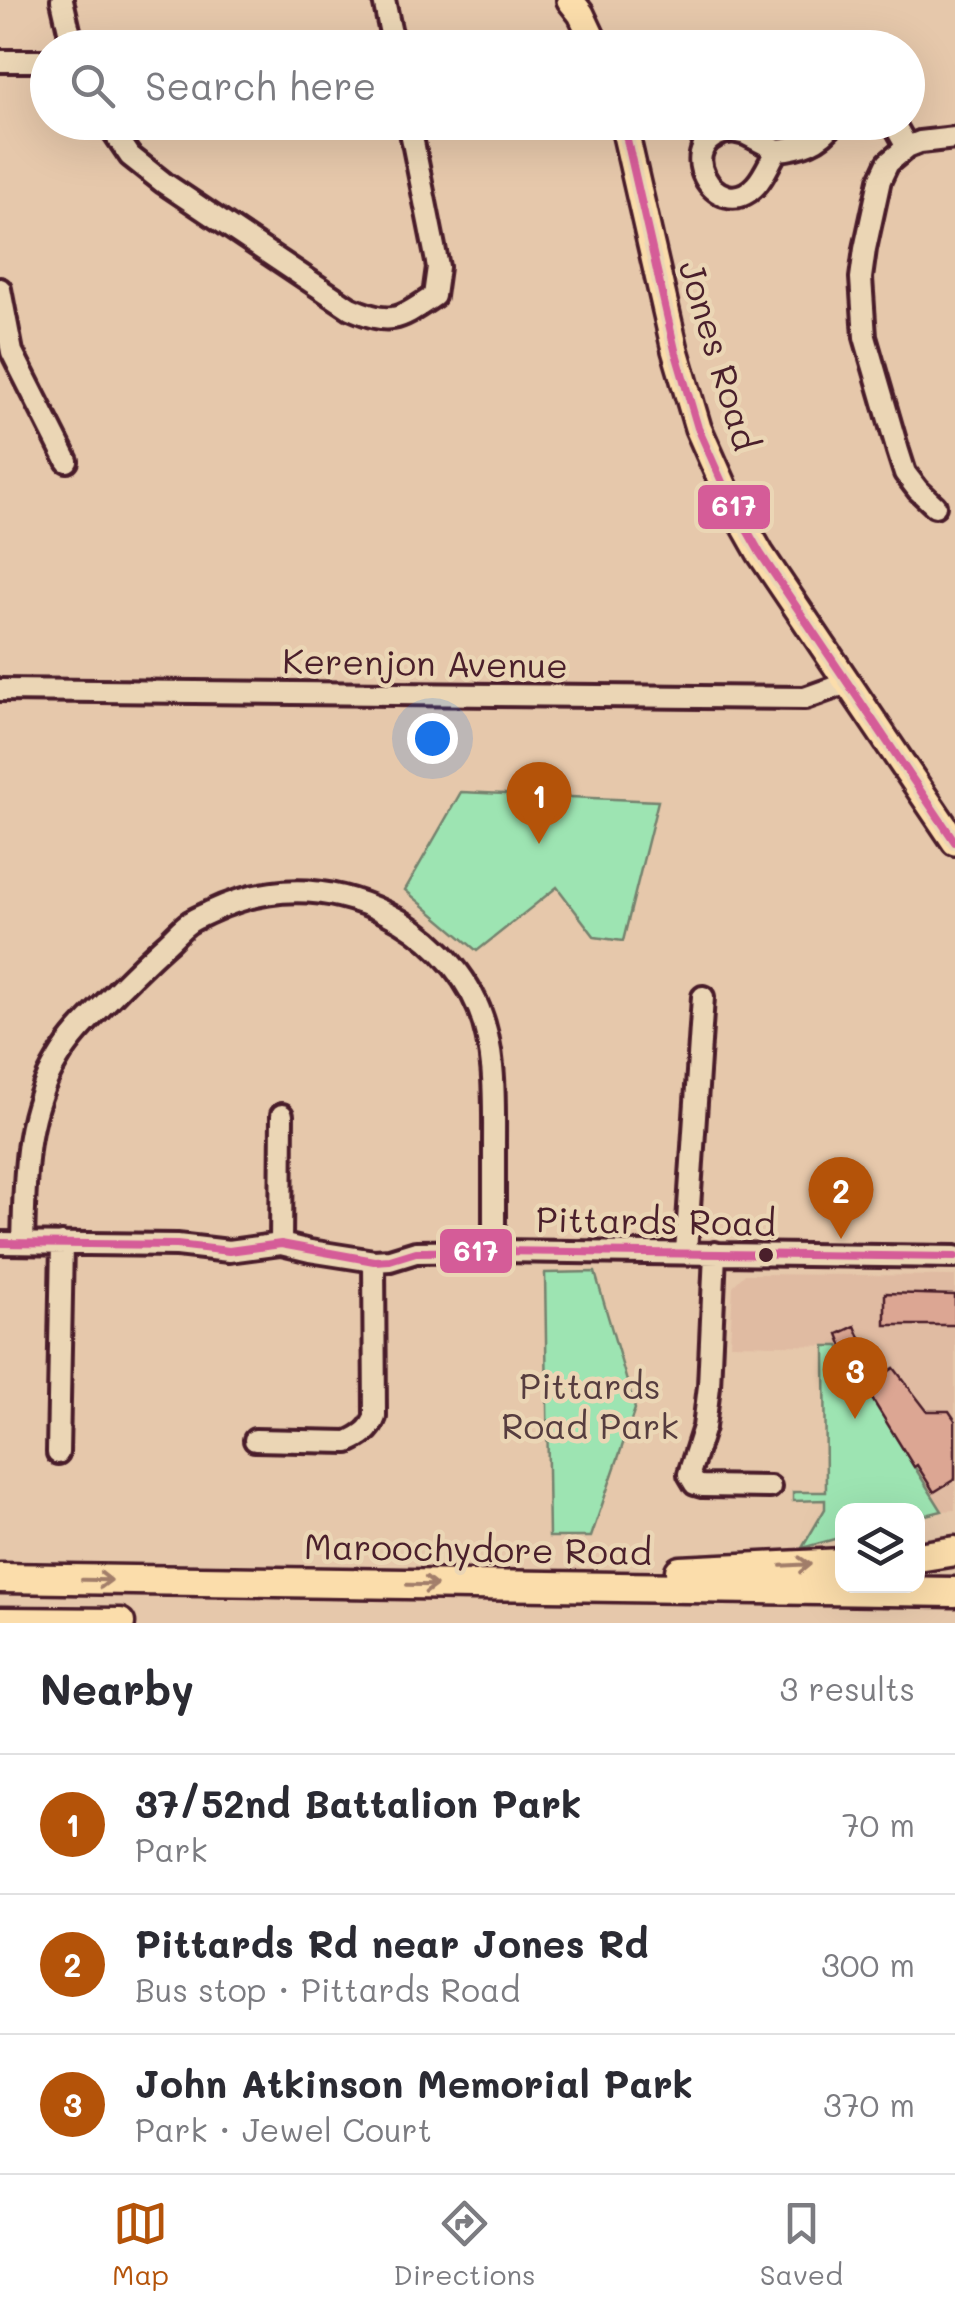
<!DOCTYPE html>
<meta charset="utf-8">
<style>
:root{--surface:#fff;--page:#f2f2f3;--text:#2b2b33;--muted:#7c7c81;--line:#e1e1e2;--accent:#b45309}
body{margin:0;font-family:Mali,sans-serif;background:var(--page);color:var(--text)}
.controls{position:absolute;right:30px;bottom:30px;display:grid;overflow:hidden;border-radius:20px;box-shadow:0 10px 40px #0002}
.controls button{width:90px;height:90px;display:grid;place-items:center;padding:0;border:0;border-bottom:2px solid var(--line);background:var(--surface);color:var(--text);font:50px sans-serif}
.you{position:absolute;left:432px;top:738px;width:35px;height:35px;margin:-25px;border:8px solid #fff;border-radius:50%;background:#1a73e8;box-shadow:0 0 0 15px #1a73e833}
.badge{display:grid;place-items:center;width:65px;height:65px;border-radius:50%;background:var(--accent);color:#fff;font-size:32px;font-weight:700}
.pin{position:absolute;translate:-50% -82px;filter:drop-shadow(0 2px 5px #0008)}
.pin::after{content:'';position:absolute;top:52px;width:35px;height:30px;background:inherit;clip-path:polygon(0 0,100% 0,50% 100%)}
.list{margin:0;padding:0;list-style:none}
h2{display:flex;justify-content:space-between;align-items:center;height:130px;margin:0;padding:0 40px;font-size:42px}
h2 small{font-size:32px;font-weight:400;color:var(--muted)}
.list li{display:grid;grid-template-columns:65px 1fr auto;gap:30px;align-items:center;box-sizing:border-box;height:140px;padding:0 40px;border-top:2px solid var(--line)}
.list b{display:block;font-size:38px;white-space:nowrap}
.list p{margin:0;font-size:32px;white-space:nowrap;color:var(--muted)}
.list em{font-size:32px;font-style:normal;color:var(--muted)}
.icon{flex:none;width:55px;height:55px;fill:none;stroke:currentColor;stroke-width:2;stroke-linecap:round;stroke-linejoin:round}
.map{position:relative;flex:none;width:955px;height:1623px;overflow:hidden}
.search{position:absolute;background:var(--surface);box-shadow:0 10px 40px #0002;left:30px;right:30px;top:30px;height:110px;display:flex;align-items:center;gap:25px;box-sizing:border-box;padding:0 35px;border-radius:55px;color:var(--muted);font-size:38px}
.sheet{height:550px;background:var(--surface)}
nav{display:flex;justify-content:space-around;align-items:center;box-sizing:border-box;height:140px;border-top:2px solid var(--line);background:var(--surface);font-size:28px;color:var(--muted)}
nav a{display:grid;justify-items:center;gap:5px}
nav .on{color:var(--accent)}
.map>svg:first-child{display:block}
.built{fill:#e0bba2}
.green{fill:#9de4b2;stroke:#74826e;stroke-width:2.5}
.building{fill:#dca693;stroke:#4a1f2b;stroke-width:2.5}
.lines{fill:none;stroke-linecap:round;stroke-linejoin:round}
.minor-casing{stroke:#4a1f2b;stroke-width:28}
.major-casing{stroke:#4a1f2b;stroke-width:32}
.highway-casing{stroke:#4a1f2b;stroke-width:35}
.minor{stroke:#ebd6b5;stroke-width:20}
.major{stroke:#fbddab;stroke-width:25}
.highway{stroke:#fbddab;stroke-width:28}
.bus-1-casing{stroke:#ebd6b5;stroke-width:15}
.bus-1{stroke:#d55c98;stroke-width:8}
.oneway{stroke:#a27e6b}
.bus-dot{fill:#4a1f2b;stroke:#ebd6b5;stroke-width:4}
.labels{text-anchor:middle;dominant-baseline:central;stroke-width:9;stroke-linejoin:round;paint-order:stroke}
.street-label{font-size:35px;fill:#4a1f2b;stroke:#ebd6b5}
.park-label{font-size:35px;fill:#563d3f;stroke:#ebd6b5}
.line-badge{stroke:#ebd6b5;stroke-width:4}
.badge-label{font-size:28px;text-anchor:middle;font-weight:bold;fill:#fff}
</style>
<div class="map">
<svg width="955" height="1623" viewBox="0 0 955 1623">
<rect width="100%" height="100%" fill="#e6c8ab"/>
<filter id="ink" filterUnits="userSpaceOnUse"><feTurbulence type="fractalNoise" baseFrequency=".01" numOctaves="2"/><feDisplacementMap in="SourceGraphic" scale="20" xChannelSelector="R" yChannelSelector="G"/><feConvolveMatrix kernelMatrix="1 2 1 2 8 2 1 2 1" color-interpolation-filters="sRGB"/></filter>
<g filter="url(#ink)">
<path class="built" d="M745 1274 955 1276V1510L942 1511 839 1346 730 1344 733 1286Z"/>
<path class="green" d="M461 792 658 801 623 941 595 937 557 887 477 951 405 890Z
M595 1272 635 1409 591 1537H549L545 1273Z
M825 1346H839L942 1511 918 1517V1510H842V1537L802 1548 825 1509V1500L793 1501V1492H826Z"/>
<path class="building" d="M885 1293 955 1295V1325H885Z
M855 1326 863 1345 845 1352 838 1334Z
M871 1362 880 1377 894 1368 927 1411H949L955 1420V1479L934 1492 917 1465 914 1467 855 1371Z"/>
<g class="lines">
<defs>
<path id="minor" d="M62 0 73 48
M384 0 394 48
M0 61H48
M107 122 130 156 164 183 350 308C391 326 398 320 434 296L438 267 409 122
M893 122 907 147
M733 131 746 134 777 150C770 161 765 175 756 185 717 228 666 139 733 131Z
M777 150C801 148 820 142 835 122
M0 289 12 352 67 461
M935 506 918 490 905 473 898 451 865 337 861 278 865 249 880 180 888 163 907 147 920 142 955 138
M0 690 805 698 847 683
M0 1243 177 1245 229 1251 281 1244 310 1251 374 1261 390 1260 416 1252 494 1251 955 1257
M23 1243C25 1180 23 1115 58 1059 73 1033 97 1012 118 990 134 974 150 958 167 943 175 936 182 927 190 922 196 918 204 915 210 912 269 884 327 884 386 913 425 932 462 967 479 1009 496 1052 494 1099 494 1144 494 1180 494 1215 494 1251
M281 1244 282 1115
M686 1252 703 997
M715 1253 709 1386 704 1427 689 1474 695 1484 702 1486 770 1487
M255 1440 348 1442C361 1436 370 1431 375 1417L374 1261
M58 1453 62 1243"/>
<path id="major" d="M570 0 581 14 597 48
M623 122 675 350 698 428 730 500 760 553 955 842"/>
<path id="highway" d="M918 1557 955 1551
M680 1571 842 1563
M0 1578 955 1592
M0 1622 120 1623"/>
</defs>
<use href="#minor" class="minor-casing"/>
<use href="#major" class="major-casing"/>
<use href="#highway" class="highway-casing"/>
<use href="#minor" class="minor"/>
<use href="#major" class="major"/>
<use href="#highway" class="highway"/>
<defs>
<path id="bus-1" d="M623 122 675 350 698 428 730 500 760 553 955 842
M0 1243 177 1245 229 1251 281 1244 374 1261 390 1260 416 1252 494 1251 955 1257"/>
</defs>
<use href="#bus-1" class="bus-1-casing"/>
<use href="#bus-1" class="bus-1"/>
</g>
<defs><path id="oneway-shaft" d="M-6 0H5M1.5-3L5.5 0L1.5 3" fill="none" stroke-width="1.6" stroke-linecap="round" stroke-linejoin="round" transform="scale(2.5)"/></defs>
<g class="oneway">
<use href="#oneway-shaft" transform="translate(796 1565) rotate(-3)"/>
<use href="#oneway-shaft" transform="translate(97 1580) rotate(1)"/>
<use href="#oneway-shaft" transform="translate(422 1585) rotate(1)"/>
</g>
</g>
<circle class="bus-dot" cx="766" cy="1255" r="9"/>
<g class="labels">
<g class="street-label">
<text transform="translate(720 355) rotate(73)">Jones Road</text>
<text transform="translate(425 662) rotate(1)">Kerenjon Avenue</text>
<text transform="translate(656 1220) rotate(1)">Pittards Road</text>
<text transform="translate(478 1548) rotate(1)">Maroochydore Road</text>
</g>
<g class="park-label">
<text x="590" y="1385">Pittards<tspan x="590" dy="40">Road Park</tspan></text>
</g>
</g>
<g class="line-badge">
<rect x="696" y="483" width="76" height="48" rx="10" fill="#d55c98"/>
<rect x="438" y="1227" width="76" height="48" rx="10" fill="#d55c98"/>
</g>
<g class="badge-label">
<text x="734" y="516">617</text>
<text x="476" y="1261">617</text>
</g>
</svg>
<div class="controls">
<button><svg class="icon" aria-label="layers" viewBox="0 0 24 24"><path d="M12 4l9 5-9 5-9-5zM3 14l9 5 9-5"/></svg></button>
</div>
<div class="you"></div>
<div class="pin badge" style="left:539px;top:844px">1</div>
<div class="pin badge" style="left:841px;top:1239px">2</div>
<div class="pin badge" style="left:855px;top:1419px">3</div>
<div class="search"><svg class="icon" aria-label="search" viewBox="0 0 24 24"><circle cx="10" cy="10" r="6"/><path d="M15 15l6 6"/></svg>Search here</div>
</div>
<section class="sheet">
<h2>Nearby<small>3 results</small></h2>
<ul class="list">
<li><span class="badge">1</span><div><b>37/52nd Battalion Park</b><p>Park</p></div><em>70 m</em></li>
<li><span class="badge">2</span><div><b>Pittards Rd near Jones Rd</b><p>Bus stop · Pittards Road</p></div><em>300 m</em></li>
<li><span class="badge">3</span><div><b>John Atkinson Memorial Park</b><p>Park · Jewel Court</p></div><em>370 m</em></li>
</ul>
</section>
<nav>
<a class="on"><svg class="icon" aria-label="map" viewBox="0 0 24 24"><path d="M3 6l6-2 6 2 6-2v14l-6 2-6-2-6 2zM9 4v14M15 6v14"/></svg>Map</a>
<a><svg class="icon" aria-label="directions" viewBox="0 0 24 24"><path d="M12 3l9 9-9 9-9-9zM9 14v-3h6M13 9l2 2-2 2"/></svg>Directions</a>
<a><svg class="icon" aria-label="saved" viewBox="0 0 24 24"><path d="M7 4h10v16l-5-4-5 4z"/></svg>Saved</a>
</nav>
